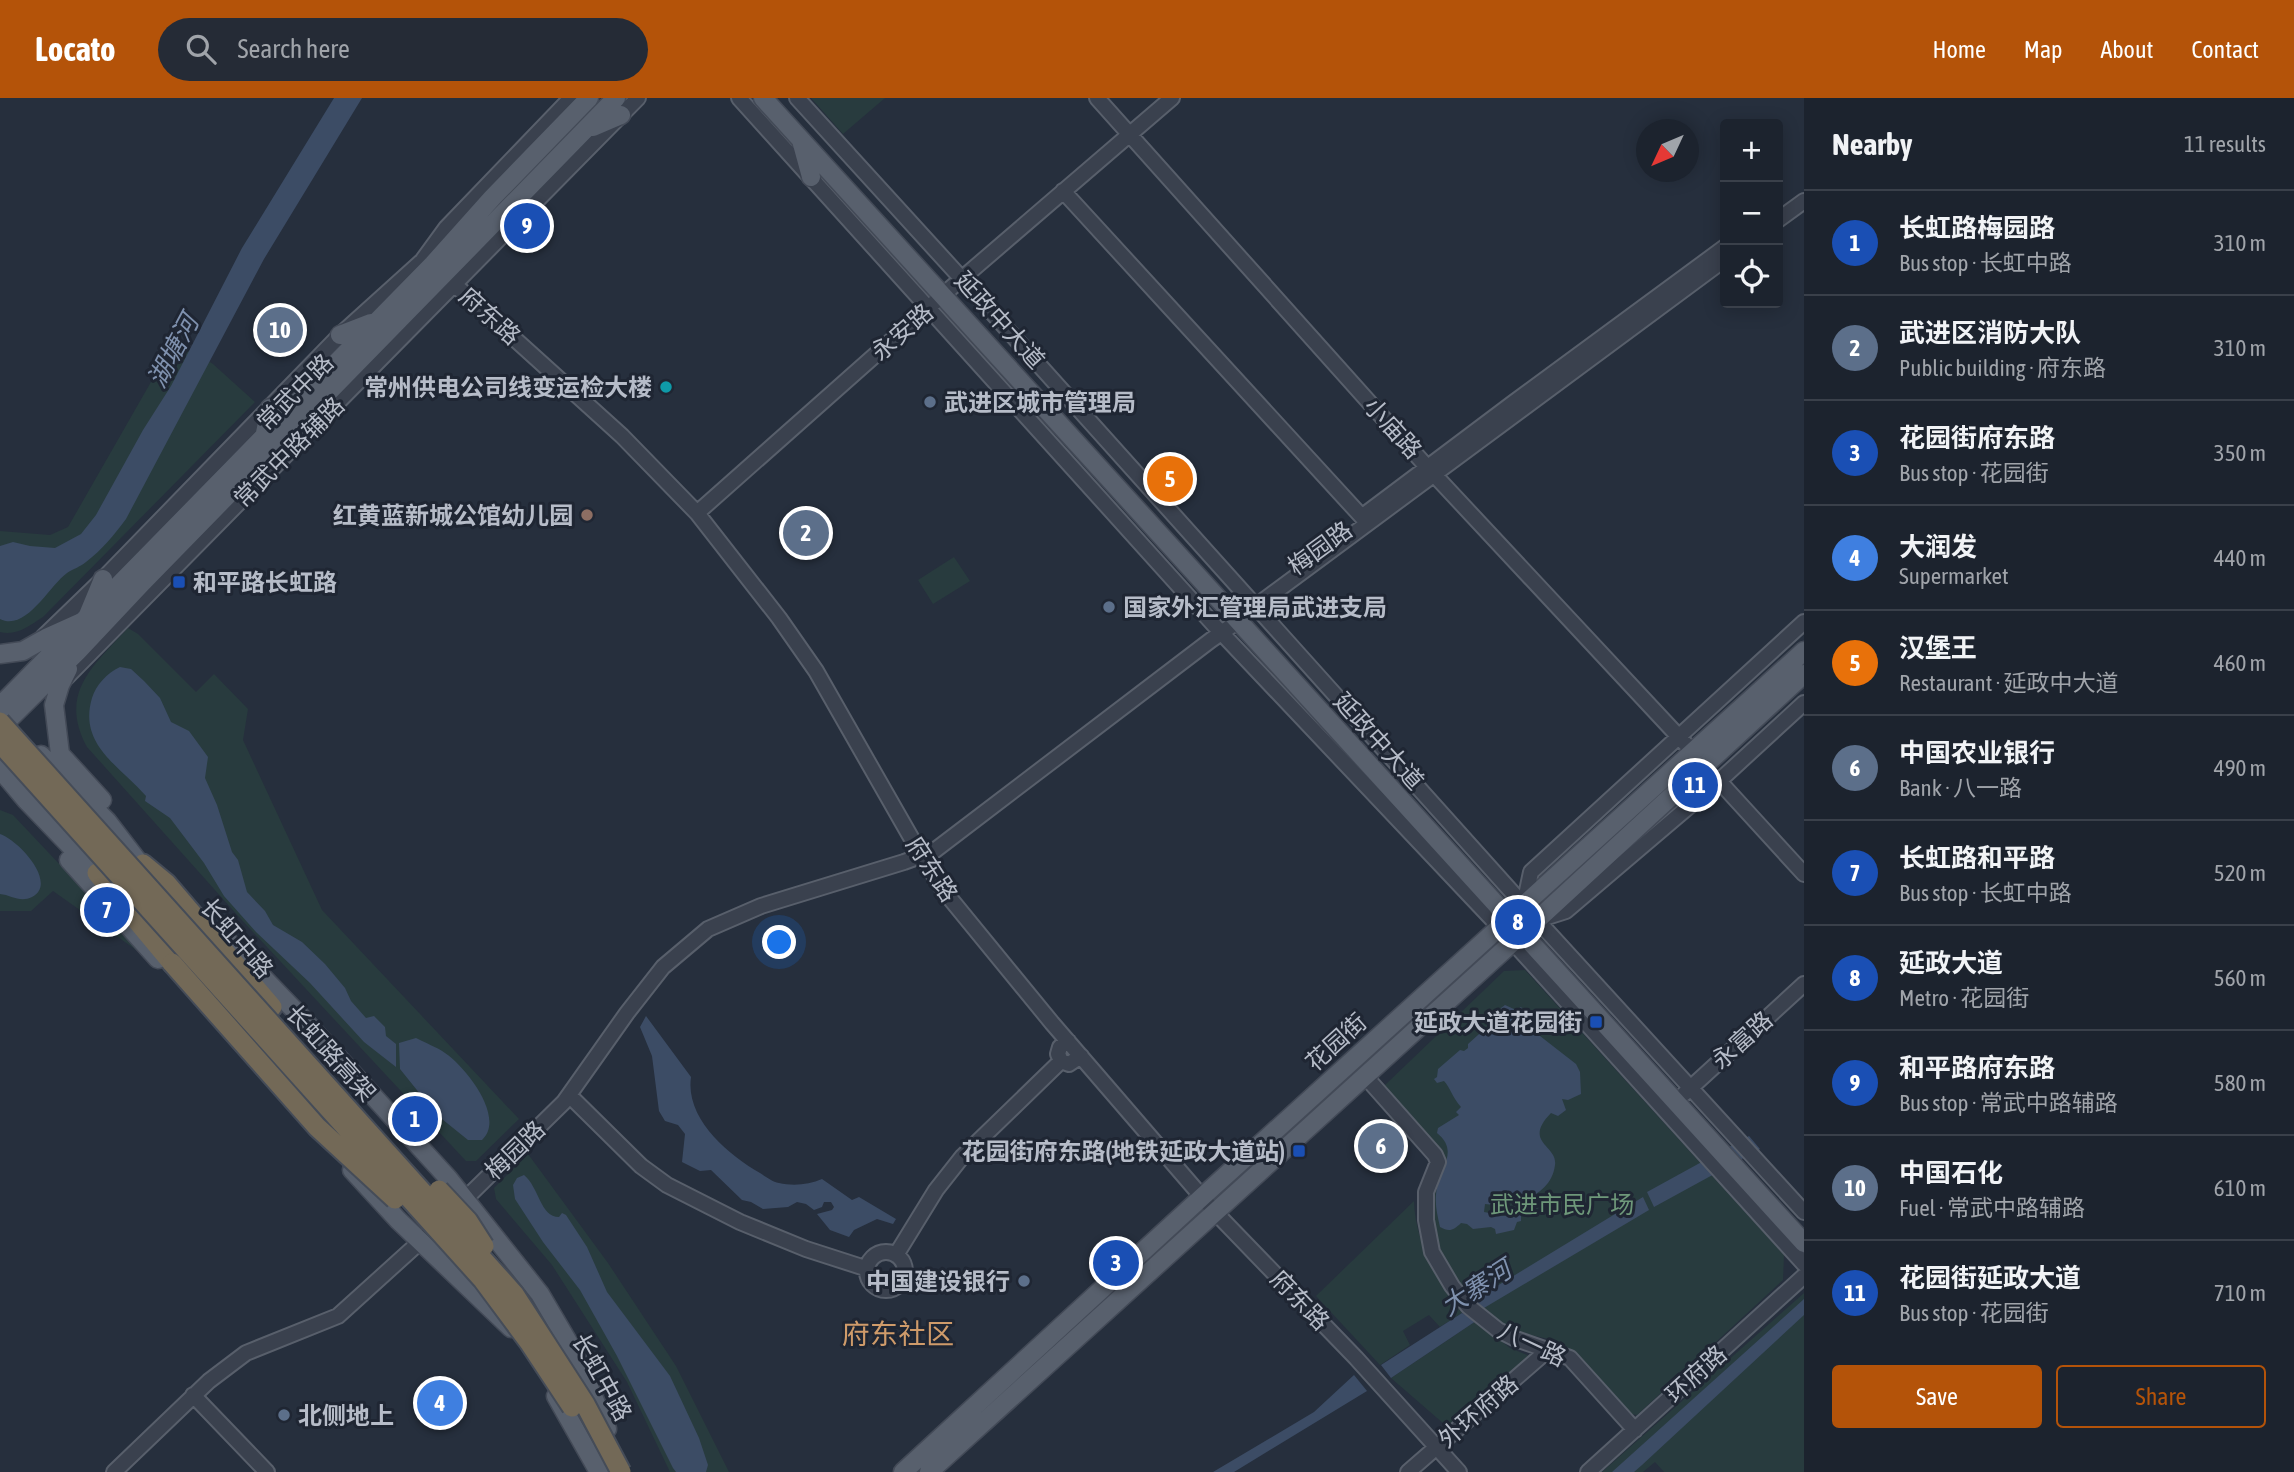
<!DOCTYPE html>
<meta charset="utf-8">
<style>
:root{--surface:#1c232e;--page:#252b36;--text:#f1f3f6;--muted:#a0a4aa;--line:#3a404a;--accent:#b45309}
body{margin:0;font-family:"Asap Condensed","Noto Sans SC",sans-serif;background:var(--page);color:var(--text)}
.controls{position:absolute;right:21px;top:21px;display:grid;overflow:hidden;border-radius:7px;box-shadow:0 4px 18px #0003}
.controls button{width:63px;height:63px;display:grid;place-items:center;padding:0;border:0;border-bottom:2px solid var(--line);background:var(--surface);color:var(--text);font:35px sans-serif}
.compass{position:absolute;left:1636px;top:21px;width:63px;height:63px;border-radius:50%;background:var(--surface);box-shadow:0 4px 18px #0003;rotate:226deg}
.you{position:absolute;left:780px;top:845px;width:24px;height:24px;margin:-18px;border:5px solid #fff;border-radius:50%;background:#1a73e8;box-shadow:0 0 0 10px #1a73e833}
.badge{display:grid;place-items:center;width:46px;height:46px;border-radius:50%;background:var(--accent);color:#fff;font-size:23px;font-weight:700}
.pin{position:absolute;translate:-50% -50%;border:4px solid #fff;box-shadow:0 2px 7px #0006}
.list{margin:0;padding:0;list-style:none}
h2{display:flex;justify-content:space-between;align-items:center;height:91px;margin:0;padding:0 28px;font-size:30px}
h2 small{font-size:23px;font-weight:400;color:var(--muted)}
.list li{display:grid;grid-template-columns:46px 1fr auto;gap:21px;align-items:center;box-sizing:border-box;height:105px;padding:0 28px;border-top:2px solid var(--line)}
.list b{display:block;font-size:26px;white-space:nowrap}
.list p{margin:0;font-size:23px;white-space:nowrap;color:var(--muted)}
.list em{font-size:23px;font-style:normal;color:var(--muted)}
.actions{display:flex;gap:14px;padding:21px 28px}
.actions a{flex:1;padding:16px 0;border:2px solid var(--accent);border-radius:7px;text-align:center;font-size:24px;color:var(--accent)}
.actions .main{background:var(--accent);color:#fff}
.icon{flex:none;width:38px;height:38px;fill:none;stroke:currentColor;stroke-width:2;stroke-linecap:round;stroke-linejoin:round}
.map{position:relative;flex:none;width:1804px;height:1374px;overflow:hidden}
header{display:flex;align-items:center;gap:42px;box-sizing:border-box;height:98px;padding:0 35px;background:var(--accent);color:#fff}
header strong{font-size:33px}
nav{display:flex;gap:38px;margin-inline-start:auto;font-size:24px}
.search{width:490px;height:63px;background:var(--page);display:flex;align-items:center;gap:18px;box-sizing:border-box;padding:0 24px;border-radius:38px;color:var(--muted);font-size:26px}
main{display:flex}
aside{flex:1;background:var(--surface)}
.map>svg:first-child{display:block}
.green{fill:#283b3e}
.water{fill:#3c4c65}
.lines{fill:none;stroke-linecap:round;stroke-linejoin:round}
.minor-casing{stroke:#585f6b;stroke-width:18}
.major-casing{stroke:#434a57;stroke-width:21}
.highway-casing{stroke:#454c58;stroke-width:23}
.minor{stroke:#3a414e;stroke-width:14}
.major{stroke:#58606d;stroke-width:18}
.highway{stroke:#736957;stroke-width:19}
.highway-bridge-casing{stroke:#454c58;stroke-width:23;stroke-linecap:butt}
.highway-bridge{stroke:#736957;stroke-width:19}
.culture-dot{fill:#0f9aa8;stroke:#1f2633;stroke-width:2.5}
.service-dot{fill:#5c6f8a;stroke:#1f2633;stroke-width:2.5}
.education-dot{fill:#8d6e63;stroke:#1f2633;stroke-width:2.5}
.transit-dot{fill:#1a4fb4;stroke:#1f2633;stroke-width:2.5}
.labels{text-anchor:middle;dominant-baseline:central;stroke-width:6;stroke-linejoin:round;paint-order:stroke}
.street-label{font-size:24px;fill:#b6bcc8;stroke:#1f2633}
.poi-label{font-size:24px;font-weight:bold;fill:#b6bcc8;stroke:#1f2633;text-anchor:end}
.park-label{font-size:24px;fill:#6e987a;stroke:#1f2633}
.water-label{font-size:26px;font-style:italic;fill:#7f91ae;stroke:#1f2633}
.quarter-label{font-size:28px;fill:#cf9b6a;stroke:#1f2633}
</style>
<header>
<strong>Locato</strong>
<div class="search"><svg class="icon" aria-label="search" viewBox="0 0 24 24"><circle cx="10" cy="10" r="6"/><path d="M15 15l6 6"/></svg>Search here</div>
<nav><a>Home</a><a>Map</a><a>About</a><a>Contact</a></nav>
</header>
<main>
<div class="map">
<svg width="1804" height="1374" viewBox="0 0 1804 1374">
<rect width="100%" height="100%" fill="#262f3d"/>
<path class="green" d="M811 0H885L843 36Z
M175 242 213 266 255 304 43 519C29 528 17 538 0 534V433L50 437 68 429Z
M954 459 970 483 933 506 918 482Z
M128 530 138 536 196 594 214 576 248 611 243 642 322 812 519 1021 476 1063H466L240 820 87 649C58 595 93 568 128 530Z
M0 712 13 717 149 861 53 793 31 813H0Z
M1525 872 1784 1157 1783 1182 1637 1317 1625 1315C1608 1296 1580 1256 1559 1245 1545 1238 1527 1238 1512 1231 1475 1213 1440 1170 1430 1130 1422 1101 1445 1071 1436 1046L1384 988 1504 873Z
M528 1056 608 1165 676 1268 729 1374H670L627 1284 552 1167 496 1101 494 1090Z
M1414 1103C1415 1145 1438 1182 1462 1215L1440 1229 1429 1217 1403 1233 1410 1247 1380 1267 1316 1198Z
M1804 1195V1374H1664L1655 1364 1643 1374H1602Z
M1476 1223 1510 1250 1532 1259 1456 1327 1444 1326 1391 1280Z"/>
<path class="water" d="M334 0H362L264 161 126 421C114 437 102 452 86 464 80 469 73 471 67 475 49 488 26 534 0 521V448L13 444 30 448 55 450 81 436 96 417 143 332 171 288 242 150Z
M120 569 131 571 144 583 160 600 171 624 189 633 208 659 205 680 217 707 232 754 238 762 247 794 265 813 273 827 302 844 325 866 345 890 351 903 366 920 374 918 385 929 386 938 396 946V969L364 944 310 885 256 834 224 798 204 765 170 720 145 703 146 698C120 668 78 647 92 600 96 587 107 575 120 569Z
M0 736C17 741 59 785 32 799 20 805 11 797 0 796Z
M1505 907 1516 912 1521 909 1538 931 1540 938 1576 966 1580 974 1581 996 1568 1002 1562 1001 1566 1012 1558 1018 1551 1015C1522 1045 1558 1047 1555 1067 1551 1100 1511 1109 1485 1106L1484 1114 1505 1118 1521 1115V1123L1517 1124 1514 1132 1496 1136 1495 1131 1491 1129 1473 1131 1467 1126 1461 1125C1453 1133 1449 1134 1440 1129 1437 1116 1434 1104 1437 1090 1441 1068 1459 1053 1437 1035L1438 1030 1459 1017 1456 1014 1461 1009C1452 999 1450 989 1444 983L1437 985 1434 981 1437 979 1438 971 1460 952 1464 953 1468 950V946L1488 928 1495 929 1501 910Z
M646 918 691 979C685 1020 727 1056 760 1075 766 1079 772 1084 779 1085 792 1088 809 1087 822 1081L852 1102 859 1099 896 1121 893 1126 877 1121 854 1132 849 1139 830 1132 817 1116 832 1112 834 1109 831 1104H824L822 1109 814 1112 806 1106 797 1104 788 1109 763 1111 751 1104 742 1102 711 1072 700 1073 682 1064 685 1036 678 1027 665 1023 659 1013 652 958 640 929Z
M416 940C425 945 437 949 445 955 466 969 506 1020 482 1042H468L437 1017 400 971 399 945Z
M1749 1038 1760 1051 1654 1109 1647 1094Z
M524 1077C539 1089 540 1119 559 1119L562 1115 566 1117 587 1149 607 1194 670 1278 699 1340 708 1367 706 1374H676L673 1370 617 1258 580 1192 543 1144 515 1101 513 1087 517 1080Z
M1643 1099 1649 1112 1484 1210 1474 1202Z
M1804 1201V1217L1642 1367 1634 1374H1612Z
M1462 1215 1476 1223 1391 1280 1381 1267Z
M1354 1277 1367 1293 1234 1374H1213L1314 1314Z"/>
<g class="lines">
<defs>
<path id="minor" d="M739 0 1215 528 1492 821 1804 1166
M797 0 962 181 1537 822 1804 1114
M1097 0 1428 370 1694 655
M1063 93 1362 419
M1778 122 1804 103
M426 158 444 177 622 338 697 415 779 520 816 573 921 757 944 793 1052 925 1215 1114 1356 1260 1459 1374
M1368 414 1513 305 1725 149
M697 415 944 196 1172 0
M43 539 103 481 340 237 422 163 446 130 571 0
M64 582 638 0
M1719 683 1804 776
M1524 807 1531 774 1804 524
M1538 822 1566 813 1719 683 1804 605
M1068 943 1060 949 1058 956 1061 963 1069 966 1081 958
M1365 978 1435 1057 1438 1064 1426 1094V1122L1432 1154 1452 1188 1468 1208 1498 1232 1516 1241 1570 1260 1635 1332
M1685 995 1804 886
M569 997 641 1068 667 1087 740 1124 806 1151 868 1171
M457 1109 564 1004 627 915 663 869 708 831 761 808 904 764 934 753 1211 542 1237 524 1244 517 1725 161
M867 1173a19 19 0 1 1 38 0a19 19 0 1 1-38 0Z
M896 1157 936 1092 962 1059 1061 963
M193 1297 267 1374
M114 1374 209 1283 246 1255 338 1218 443 1123
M1408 1374 1548 1252
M1588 1374 1804 1178"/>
<path id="major" d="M763 0 1804 1145
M593 29 621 17
M802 46 811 79
M340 237 371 225
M264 340 270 310
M0 556 23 553 46 540 86 522 103 481
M68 571 60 587 54 607 60 656 102 702
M0 608 433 166 492 100 589 0
M0 630 78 553 141 486 616 0
M41 657 107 723 150 779
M0 671 26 702 107 786
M69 762 158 861
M220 835 302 920 448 1080 540 1196 574 1254 607 1331
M203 887 251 938
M352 1072 398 1122 511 1230
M556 1298 599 1374
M903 1374 1202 1099 1804 553
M929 1374 1537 822 1804 576"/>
<path id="highway" d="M143 766 166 785 272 909
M97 775 172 865"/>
</defs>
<use href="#minor" class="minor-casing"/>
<use href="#major" class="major-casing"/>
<use href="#highway" class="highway-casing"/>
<use href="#minor" class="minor"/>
<use href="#major" class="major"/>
<use href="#highway" class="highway"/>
<defs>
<path id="highway-bridge" d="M0 624 514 1196 585 1306 621 1374
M0 645 483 1182 529 1244 572 1309
M172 865 317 1029 395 1101
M439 1092 468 1123 484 1148"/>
</defs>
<use href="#highway-bridge" class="highway-bridge-casing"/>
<use href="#highway-bridge" class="highway-bridge"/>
</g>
<circle class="culture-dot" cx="666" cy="289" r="7"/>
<g class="service-dot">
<circle cx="930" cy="304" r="7"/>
<circle cx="1109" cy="509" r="7"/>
<circle cx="1024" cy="1183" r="7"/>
<circle cx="284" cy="1317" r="7"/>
</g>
<circle class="education-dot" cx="587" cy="417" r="7"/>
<g class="transit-dot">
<rect x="172" y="477" width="14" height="14" rx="3.5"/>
<rect x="1589" y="917" width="14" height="14" rx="3.5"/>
<rect x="1292" y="1046" width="14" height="14" rx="3.5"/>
</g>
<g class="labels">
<g class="street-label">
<text transform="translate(490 218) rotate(42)">府东路</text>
<text transform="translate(1000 222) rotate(48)">延政中大道</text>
<text transform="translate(902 234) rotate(-41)">永安路</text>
<text transform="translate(295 294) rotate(-45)">常武中路</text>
<text transform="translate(1393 330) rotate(48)">小庙路</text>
<text transform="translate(289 354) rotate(-45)">常武中路辅路</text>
<text transform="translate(1320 450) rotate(-36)">梅园路</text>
<text transform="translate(1379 643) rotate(48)">延政中大道</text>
<text transform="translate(932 771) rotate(57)">府东路</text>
<text transform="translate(237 840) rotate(49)">长虹中路</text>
<text transform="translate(1742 942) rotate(-42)">永富路</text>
<text transform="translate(1336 944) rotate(-42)">花园街</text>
<text transform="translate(331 955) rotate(48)">长虹路高架</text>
<text transform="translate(515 1052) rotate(-44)">梅园路</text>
<text transform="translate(1300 1202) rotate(46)">府东路</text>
<text transform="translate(1532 1246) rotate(25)">八一路</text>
<text transform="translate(1696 1276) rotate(-42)">环府路</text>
<text transform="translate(602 1279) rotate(61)">长虹中路</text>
<text transform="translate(1478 1313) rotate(-41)">外环府路</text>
</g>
<g class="poi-label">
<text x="652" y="289">常州供电公司线变运检大楼</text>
<text x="944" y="304" text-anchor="start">武进区城市管理局</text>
<text x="573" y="417">红黄蓝新城公馆幼儿园</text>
<text x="193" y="484" text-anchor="start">和平路长虹路</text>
<text x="1123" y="509" text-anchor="start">国家外汇管理局武进支局</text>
<text x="1582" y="924">延政大道花园街</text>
<text x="1285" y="1053">花园街府东路(地铁延政大道站)</text>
<text x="1010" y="1183">中国建设银行</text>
<text x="298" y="1317" text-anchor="start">北侧地上</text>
</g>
<g class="park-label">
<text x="1562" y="1106">武进市民广场</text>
</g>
<g class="water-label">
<text transform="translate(173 253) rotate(-62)">湖塘河</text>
<text transform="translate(1476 1190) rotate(-33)">大寨河</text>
</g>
<g class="quarter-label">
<text x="898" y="1236">府东社区</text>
</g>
</g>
</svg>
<div class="controls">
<button>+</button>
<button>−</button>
<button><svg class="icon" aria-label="locate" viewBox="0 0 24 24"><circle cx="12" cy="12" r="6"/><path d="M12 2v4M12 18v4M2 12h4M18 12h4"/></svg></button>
</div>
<svg class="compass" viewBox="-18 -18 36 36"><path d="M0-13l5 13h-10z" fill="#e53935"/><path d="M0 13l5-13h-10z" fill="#a0a4aa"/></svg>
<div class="you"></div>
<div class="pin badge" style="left:415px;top:1021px;background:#1a4fb4">1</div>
<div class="pin badge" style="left:806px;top:435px;background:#5c6f8a">2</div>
<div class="pin badge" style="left:1116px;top:1165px;background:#1a4fb4">3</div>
<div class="pin badge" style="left:440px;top:1305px;background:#3f7fe0">4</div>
<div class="pin badge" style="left:1170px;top:381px;background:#e8710a">5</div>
<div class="pin badge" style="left:1381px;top:1048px;background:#5c6f8a">6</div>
<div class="pin badge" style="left:107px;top:812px;background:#1a4fb4">7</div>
<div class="pin badge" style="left:1518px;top:824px;background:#1a4fb4">8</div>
<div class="pin badge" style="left:527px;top:128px;background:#1a4fb4">9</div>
<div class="pin badge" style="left:280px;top:232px;background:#5c6f8a">10</div>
<div class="pin badge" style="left:1695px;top:687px;background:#1a4fb4">11</div>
</div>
<aside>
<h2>Nearby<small>11 results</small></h2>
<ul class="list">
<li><span class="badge" style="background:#1a4fb4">1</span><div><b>长虹路梅园路</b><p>Bus stop · 长虹中路</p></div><em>310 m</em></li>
<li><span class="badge" style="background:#5c6f8a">2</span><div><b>武进区消防大队</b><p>Public building · 府东路</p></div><em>310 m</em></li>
<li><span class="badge" style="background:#1a4fb4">3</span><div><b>花园街府东路</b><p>Bus stop · 花园街</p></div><em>350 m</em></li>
<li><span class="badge" style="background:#3f7fe0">4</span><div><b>大润发</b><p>Supermarket</p></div><em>440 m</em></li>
<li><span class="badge" style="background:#e8710a">5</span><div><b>汉堡王</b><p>Restaurant · 延政中大道</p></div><em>460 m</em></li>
<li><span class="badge" style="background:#5c6f8a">6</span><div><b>中国农业银行</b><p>Bank · 八一路</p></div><em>490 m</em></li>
<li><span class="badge" style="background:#1a4fb4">7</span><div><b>长虹路和平路</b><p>Bus stop · 长虹中路</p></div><em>520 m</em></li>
<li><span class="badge" style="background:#1a4fb4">8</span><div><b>延政大道</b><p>Metro · 花园街</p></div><em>560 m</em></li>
<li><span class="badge" style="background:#1a4fb4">9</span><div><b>和平路府东路</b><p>Bus stop · 常武中路辅路</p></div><em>580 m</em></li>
<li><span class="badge" style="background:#5c6f8a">10</span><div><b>中国石化</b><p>Fuel · 常武中路辅路</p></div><em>610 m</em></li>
<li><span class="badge" style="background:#1a4fb4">11</span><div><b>花园街延政大道</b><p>Bus stop · 花园街</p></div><em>710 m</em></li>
</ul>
<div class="actions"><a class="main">Save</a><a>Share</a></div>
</aside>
</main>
